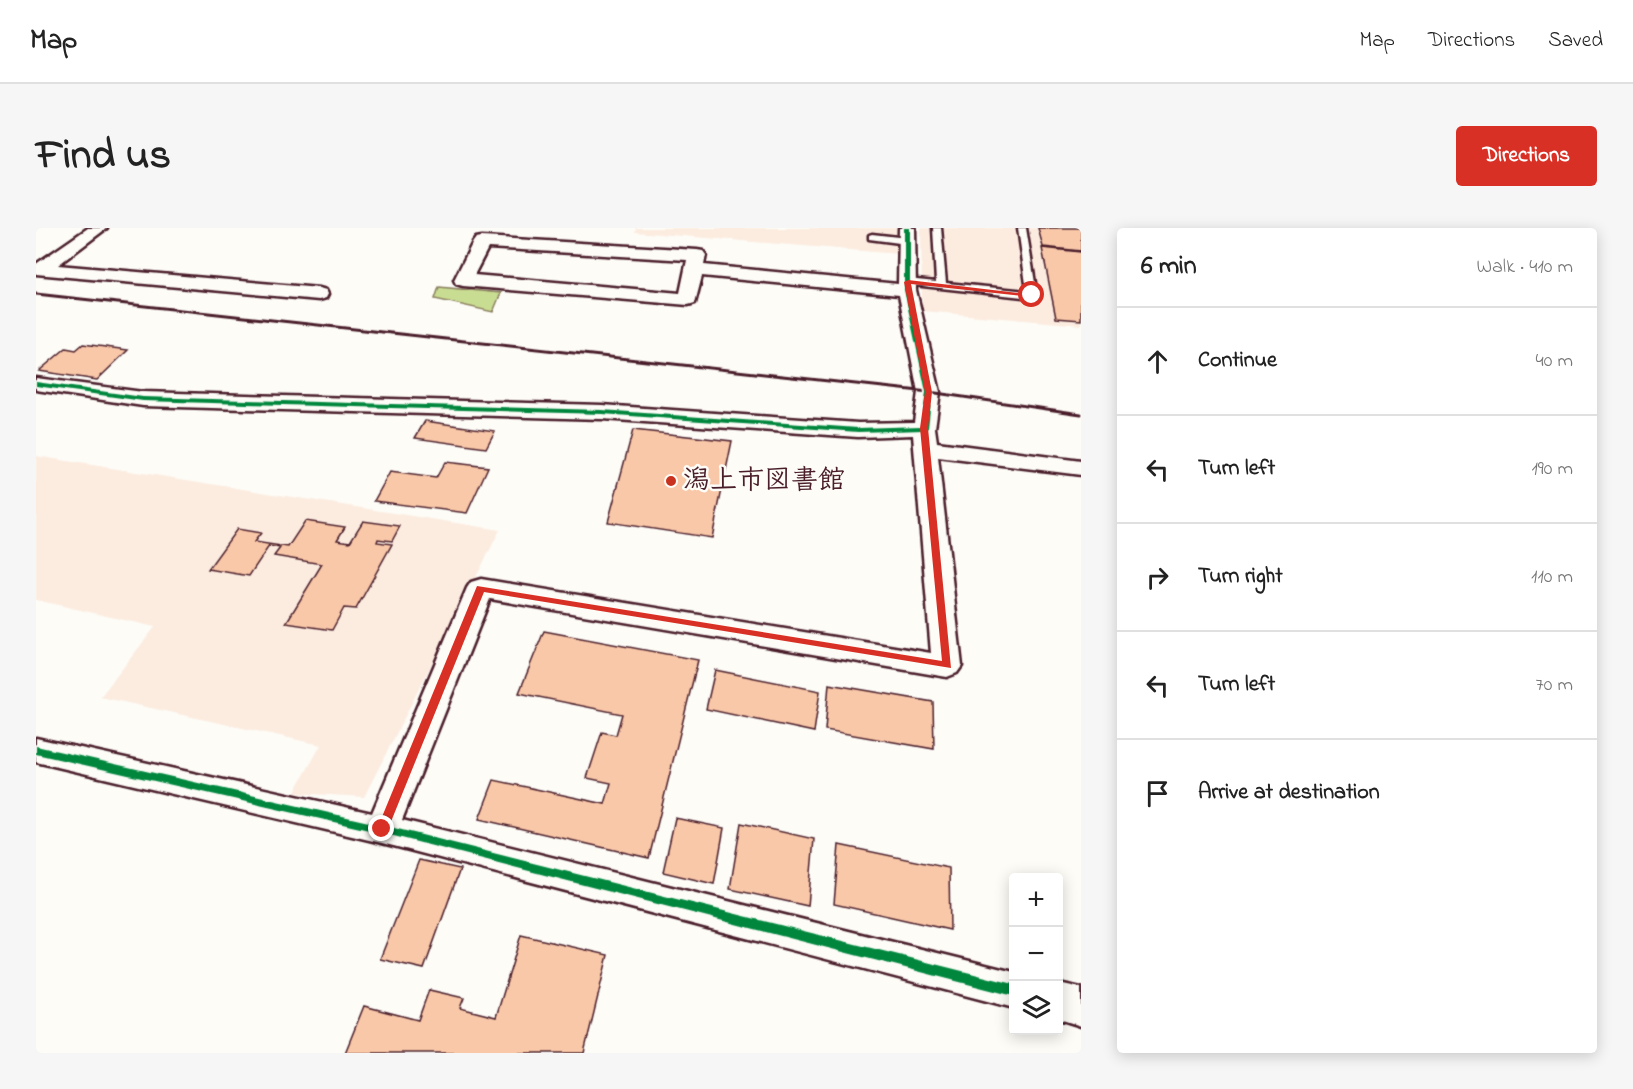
<!DOCTYPE html>
<meta charset="utf-8">
<style>
:root{--surface:#fff;--page:#f6f6f6;--text:#222;--muted:#767676;--line:#e0e0e0;--accent:#d93025}
body{margin:0;font-family:"Indie Flower","Klee One",sans-serif;background:var(--page);color:var(--text)}
.controls{position:absolute;right:18px;bottom:18px;display:grid;overflow:hidden;border-radius:6px;box-shadow:0 3px 15px #0003}
.controls button{width:54px;height:54px;display:grid;place-items:center;padding:0;border:0;border-bottom:2px solid var(--line);background:var(--surface);color:var(--text);font:30px sans-serif}
.stop{position:absolute;width:18px;height:18px;margin:-14px;border:4px solid #d93025;border-radius:50%;background:#fff}
.stop.end{background:#d93025;border-color:#fff;box-shadow:0 2px 6px #0008}
.list{margin:0;padding:0;list-style:none}
h2{display:flex;justify-content:space-between;align-items:center;height:78px;margin:0;padding:0 24px;font-size:26px}
h2 small{font-size:20px;font-weight:400;color:var(--muted)}
.list li{display:grid;grid-template-columns:39px 1fr auto;gap:18px;align-items:center;box-sizing:border-box;height:108px;padding:0 24px;border-top:2px solid var(--line)}
.list b{display:block;font-size:22px;white-space:nowrap}
.list em{font-size:20px;font-style:normal;color:var(--muted)}
.icon{flex:none;width:33px;height:33px;fill:none;stroke:currentColor;stroke-width:2;stroke-linecap:round;stroke-linejoin:round}
.map{position:relative;flex:none;width:1045px;height:825px;overflow:hidden;border-radius:6px}
header{display:flex;align-items:center;gap:36px;box-sizing:border-box;height:84px;padding:0 30px;background:var(--surface);border-bottom:2px solid var(--line)}
header strong{font-size:28px}
nav{display:flex;gap:33px;margin-inline-start:auto;font-size:21px}
.intro{display:flex;align-items:center;justify-content:space-between;box-sizing:border-box;height:144px;padding:0 36px}
h1{margin:0;font-size:42px}
.button{padding:15px 27px;border-radius:6px;background:var(--accent);color:#fff;font-size:21px;font-weight:700}
main{display:flex;gap:36px;padding:0 36px}
aside{flex:1;background:var(--surface);border-radius:6px;box-shadow:0 3px 15px #0003}
.map>svg:first-child{display:block}
.built{fill:#fcece0}
.green{fill:#c9dd92;stroke:#8a7e5e;stroke-width:1.5}
.building{fill:#f9c8a9;stroke:#4a1f2b;stroke-width:1.5}
.lines{fill:none;stroke-linecap:round;stroke-linejoin:round}
.lane-casing{stroke:#4a1f2b;stroke-width:5}
.street-casing{stroke:#4a1f2b;stroke-width:5}
.lane{fill:#fdfcf7;fill-rule:evenodd}
.street{fill:#fdfcf7;fill-rule:evenodd}
.rail{stroke:#4a1f2b;stroke-width:3}
.cycleway-casing{stroke:#fdfcf7;stroke-width:4}
.cycleway{fill:#00873e;fill-rule:evenodd}
.route{fill:#d93025}
.poi-dot{fill:#c8321e;stroke:#fdfcf7;stroke-width:2}
.labels{text-anchor:middle;dominant-baseline:central;stroke-width:5;stroke-linejoin:round;paint-order:stroke}
.poi-label{font-size:27px;font-weight:bold;fill:#4a1f2b;stroke:#fdfcf7;text-anchor:start}
</style>
<header>
<strong>Map</strong>
<nav><a>Map</a><a>Directions</a><a>Saved</a></nav>
</header>
<div class="intro"><h1>Find us</h1><a class="button">Directions</a></div>
<main>
<div class="map">
<svg width="1045" height="825" viewBox="0 0 1045 825">
<rect width="100%" height="100%" fill="#fdfcf7"/>
<filter id="ink" filterUnits="userSpaceOnUse"><feTurbulence type="fractalNoise" baseFrequency=".0167" numOctaves="2"/><feDisplacementMap in="SourceGraphic" scale="12" xChannelSelector="R" yChannelSelector="G"/><feConvolveMatrix kernelMatrix="1 2 1 2 8 2 1 2 1" color-interpolation-filters="sRGB"/></filter>
<g filter="url(#ink)">
<path class="built" d="M600 0H860L862 26 599 4Z
M885 0H1045V97L886 83Z
M0 228 464 302 328 569 258 565 285 517 64 469 119 399 0 372Z"/>
<path class="green" d="M403 59 465 65 457 84 399 71Z"/>
<path class="building" d="M1002 0H1045V23L1007 19Z
M1006 20 1045 24V92L1020 90Z
M47 116 92 122 61 152 3 143 30 120 40 122Z
M389 193 459 203 450 220 379 210Z
M597 202 696 213 676 310 572 294Z
M409 234 452 239 431 285 338 273 354 244 400 250Z
M269 293 309 299 301 312 314 314 327 293 364 298 356 313 342 311 341 314 356 316 320 381 308 380 296 402 250 395 286 336 238 328 244 320 233 318 213 348 172 341 201 301 225 305 218 314 252 319Z
M508 403 662 432 613 630 443 591 458 552 569 576 575 555 551 550 566 504 580 507 586 486 483 465Z
M679 442 784 463 778 504 670 481Z
M793 456 897 474 898 521 789 502Z
M639 590 688 600 678 656 627 644Z
M705 595 778 611 772 678 694 661Z
M803 617 913 640 914 702 798 676Z
M383 632 424 641 388 741 344 731Z
M485 707 572 727 548 825H309L328 778 382 792 393 762 428 770 424 780 460 789Z"/>
<g class="lines">
<defs>
<path id="lane" d="M897 0H905L910 55 991 63 982 0H990L1001 67 996 70 868 56V52L871 51 900 54Z
M836 6 871 10 876 13 871 16 833 11V7Z"/>
<path id="street" d="M52 0H71L22 37 283 60 290 62 292 66 290 70 283 72 0 46V36Z
M863 0H879L880 62 904 164 899 200 901 214 1045 233V247L902 229 926 438 921 445 911 449 454 371 366 592 978 744V780L346 615 0 534V510L336 585 431 360 435 354 445 351 895 425 877 207 822 209 566 191 107 178 0 162V150L107 164 566 177 822 195 878 194 882 164 863 67 666 48 659 75 652 77 427 58 420 56 418 52 437 14 440 10 446 9 661 22 667 23 670 27 668 37 862 56ZM452 20 651 32 644 65 438 47Z
M1023 755 1045 760V798L1023 791Z"/>
</defs>
<use href="#lane" class="lane-casing"/>
<use href="#street" class="street-casing"/>
<use href="#lane" class="lane"/>
<use href="#street" class="street"/>
<path class="rail" d="M0 66 893 164 1045 186"/>
<defs>
<path id="cycleway" d="M868 0H874V62L896 164 892 200 888 202 822 204 566 186 107 173 0 158V154L107 169 566 182 822 200 885 198 890 164 868 62Z
M0 518 346 597 978 756V768L346 605 0 526Z"/>
</defs>
<use href="#cycleway" class="cycleway-casing"/>
<use href="#cycleway" class="cycleway"/>
</g>
</g>
<path class="route" d="M872 52 1000 67 996 69 875 56 896 164 892 200 915 440 448 364 352 601 350 605H342L341 601 441 358 906 433 884 200 889 164 868 54Z"/>
<circle class="poi-dot" cx="635" cy="253" r="6"/>
<g class="labels">
<g class="poi-label">
<text x="647" y="253">潟上市図書館</text>
</g>
</g>
</svg>
<div class="controls">
<button>+</button>
<button>−</button>
<button><svg class="icon" aria-label="layers" viewBox="0 0 24 24"><path d="M12 4l9 5-9 5-9-5zM3 14l9 5 9-5"/></svg></button>
</div>
<div class="stop" style="left:996px;top:67px"></div>
<div class="stop end" style="left:346px;top:601px"></div>
</div>
<aside>
<h2>6 min<small>Walk · 410 m</small></h2>
<ul class="list">
<li><svg class="icon" aria-label="ahead" viewBox="0 0 24 24"><path d="M12 20V5M6 11l6-6 6 6"/></svg><div><b>Continue</b></div><em>40 m</em></li>
<li><svg class="icon" aria-label="left" viewBox="0 0 24 24"><path d="M17 20v-9H6M10 6l-5 5 5 5"/></svg><div><b>Turn left</b></div><em>190 m</em></li>
<li><svg class="icon" aria-label="right" viewBox="0 0 24 24"><path d="M7 20v-9h11M14 6l5 5-5 5"/></svg><div><b>Turn right</b></div><em>110 m</em></li>
<li><svg class="icon" aria-label="left" viewBox="0 0 24 24"><path d="M17 20v-9H6M10 6l-5 5 5 5"/></svg><div><b>Turn left</b></div><em>70 m</em></li>
<li><svg class="icon" aria-label="arrive" viewBox="0 0 24 24"><path d="M6 21V4h12l-3 4 3 4H6"/></svg><div><b>Arrive at destination</b></div></li>
</ul>
</aside>
</main>
